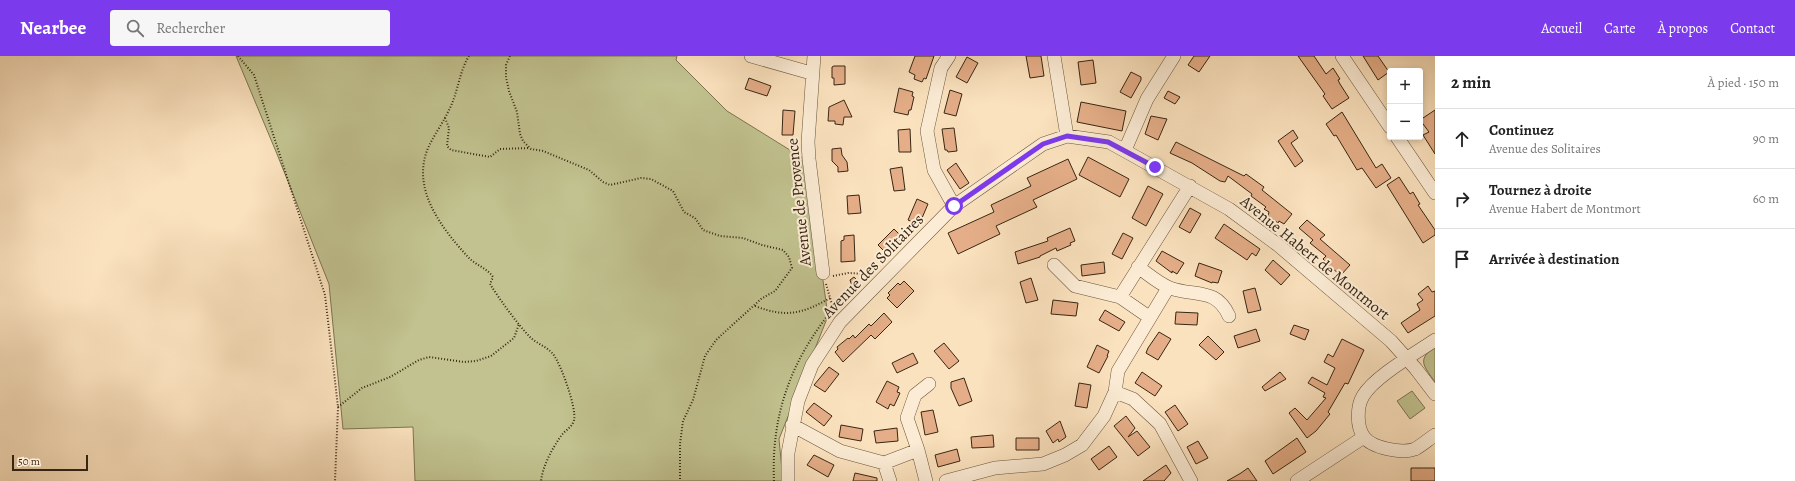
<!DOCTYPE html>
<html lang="fr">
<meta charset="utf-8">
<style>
:root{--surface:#fff;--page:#f6f6f6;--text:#222;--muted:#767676;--line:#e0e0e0;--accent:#7c3aed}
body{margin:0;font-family:Alegreya,serif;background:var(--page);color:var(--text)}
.controls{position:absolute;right:12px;top:12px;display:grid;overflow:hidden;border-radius:4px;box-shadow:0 2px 6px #0003}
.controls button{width:36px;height:36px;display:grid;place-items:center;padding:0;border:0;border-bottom:1px solid var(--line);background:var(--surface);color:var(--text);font:20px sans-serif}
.scale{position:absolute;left:12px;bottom:10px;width:76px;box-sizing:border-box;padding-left:4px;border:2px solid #382613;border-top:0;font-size:11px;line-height:14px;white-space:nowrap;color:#382613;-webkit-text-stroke:3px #fcecd5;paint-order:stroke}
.stop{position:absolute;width:12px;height:12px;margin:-9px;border:3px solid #7c3aed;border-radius:50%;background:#fff}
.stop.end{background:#7c3aed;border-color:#fff;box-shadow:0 1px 4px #0008}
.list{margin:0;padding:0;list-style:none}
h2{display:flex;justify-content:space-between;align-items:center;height:52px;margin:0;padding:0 16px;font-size:17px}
h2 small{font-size:13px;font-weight:400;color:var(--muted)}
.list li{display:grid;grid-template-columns:26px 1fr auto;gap:12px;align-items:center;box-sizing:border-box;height:60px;padding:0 16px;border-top:1px solid var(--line)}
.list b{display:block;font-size:15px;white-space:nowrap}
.list p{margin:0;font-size:13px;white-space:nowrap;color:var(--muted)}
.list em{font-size:13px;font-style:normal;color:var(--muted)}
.icon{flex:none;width:22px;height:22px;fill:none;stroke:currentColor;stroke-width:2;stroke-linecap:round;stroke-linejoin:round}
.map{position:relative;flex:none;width:1435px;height:425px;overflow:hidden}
header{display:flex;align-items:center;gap:24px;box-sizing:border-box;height:56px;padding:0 20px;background:var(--accent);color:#fff}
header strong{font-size:19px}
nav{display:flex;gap:22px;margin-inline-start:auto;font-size:14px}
.search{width:280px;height:36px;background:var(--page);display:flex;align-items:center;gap:10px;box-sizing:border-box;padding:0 14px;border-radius:4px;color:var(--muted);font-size:15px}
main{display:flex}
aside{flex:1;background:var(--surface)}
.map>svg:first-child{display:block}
.green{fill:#c1c28f;stroke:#7c7451}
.building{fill:#e5ae88;stroke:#382613}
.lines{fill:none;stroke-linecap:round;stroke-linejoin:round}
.minor-casing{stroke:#69553e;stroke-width:14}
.path{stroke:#382613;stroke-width:2;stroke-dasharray:1 2;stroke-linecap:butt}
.minor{stroke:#fcecd5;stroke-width:13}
.route{stroke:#7c3aed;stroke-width:5}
.labels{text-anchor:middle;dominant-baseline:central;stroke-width:4;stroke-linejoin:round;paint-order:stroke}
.street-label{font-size:16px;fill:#382613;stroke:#fcecd5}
</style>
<header>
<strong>Nearbee</strong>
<div class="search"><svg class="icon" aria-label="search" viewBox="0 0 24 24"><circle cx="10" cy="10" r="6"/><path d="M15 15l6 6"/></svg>Rechercher</div>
<nav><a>Accueil</a><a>Carte</a><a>À propos</a><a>Contact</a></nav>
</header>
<main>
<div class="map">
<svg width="1435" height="425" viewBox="0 0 1435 425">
<rect width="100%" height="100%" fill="#fbe2be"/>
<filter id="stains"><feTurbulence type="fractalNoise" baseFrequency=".005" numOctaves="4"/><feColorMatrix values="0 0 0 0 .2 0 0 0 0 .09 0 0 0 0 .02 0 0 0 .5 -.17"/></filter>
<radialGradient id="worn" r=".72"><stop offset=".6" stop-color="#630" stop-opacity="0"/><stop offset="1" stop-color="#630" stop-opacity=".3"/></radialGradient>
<path class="green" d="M236 0H677L676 4 727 55 806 104 828 260 779 383 783 425H415L413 371 343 373 329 228 277 98Z
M1435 290V326C1423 309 1417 304 1435 290Z
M1412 335 1425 352 1410 363 1397 345Z"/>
<path class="building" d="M915 0H934L926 23 924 22 922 26 914 23 915 19 909 16Z
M1026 0H1041L1044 20 1030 22Z
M1194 0H1210L1199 16 1188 9Z
M1298 0H1314L1326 18 1333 12 1340 23 1338 24 1340 28 1349 42 1332 53 1323 40 1325 38Z
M1363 0H1378L1389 16 1378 24Z
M967 1 978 7 967 27 956 21Z
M1093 4 1096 27 1081 29 1078 6Z
M834 10H845V28L834 29V22H832V11Z
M1131 16 1141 21V24L1131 42 1120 36Z
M749 22 771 30 767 40 745 33Z
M899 32 913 36 912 40 914 41 911 54H909L908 59 894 56Z
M950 34 962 38 956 60 944 57Z
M1168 35 1180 41 1175 48 1164 42Z
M844 44 852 61H844L843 69 835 68V65H828L829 51Z
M1081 46 1126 55 1122 75 1077 66Z
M783 54 795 55 793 79H782Z
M1435 54V98L1423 79 1429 76 1420 64Z
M1342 56 1376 112 1382 108 1391 122 1376 132 1362 112 1357 114 1336 79 1334 80 1326 68Z
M1151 60 1167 63 1158 84 1145 78Z
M954 72 957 95 948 96 947 94H945L942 73Z
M910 73 911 96H899L898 74Z
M1293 74 1298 82 1291 87 1303 105 1295 111 1278 85Z
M1176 86 1244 120 1246 118 1264 131 1262 134 1292 158 1284 168 1279 165 1278 167 1268 160 1269 156 1264 153 1266 151 1251 140 1252 138 1228 120 1225 126 1220 125 1192 107 1170 97Z
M841 92 842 99 847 106 848 115 838 116V111L832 105V93Z
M1088 101 1129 123 1120 141 1079 119Z
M1068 103 1077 123 1033 144 1037 151 996 170 1000 178 958 198 948 177 994 156 991 149 1031 130 1027 122Z
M956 107 969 127 960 133 947 114Z
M902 111 905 134 894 135 890 113Z
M1399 121 1410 138 1413 136 1420 148 1418 149 1435 174V179L1423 187 1387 129Z
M1148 130 1163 138 1146 170 1132 162Z
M859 139 861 157 848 158 847 140Z
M917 143 928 148 919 169 908 164Z
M1190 152 1201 158 1190 177 1179 171Z
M1307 164 1325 179 1320 183 1350 209 1341 219 1326 208 1327 207 1323 203 1326 200 1310 187 1313 184 1299 172Z
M1224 168 1260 193 1256 200 1252 197 1247 204 1215 182Z
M1070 172 1075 185 1070 187 1071 189 1057 195 1056 192 1040 200V201L1018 208 1015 196 1048 185 1047 182Z
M894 173 901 180V183L887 198 878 189Z
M1123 177 1133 182 1122 203 1112 198Z
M854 179 855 205 841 206V185L844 184V180Z
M1162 195 1184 207 1177 218 1172 215V217L1156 205Z
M1273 204 1290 219 1281 229 1265 214Z
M1104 206 1105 217 1082 220 1081 209Z
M1199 207 1222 215 1218 227 1212 226V227L1195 220Z
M854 221 862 229 852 230 850 224Z
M1031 222 1038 244 1026 247 1020 226Z
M904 225 914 235 897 252 887 242 890 239 888 237 898 227 900 229Z
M1428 230 1432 236 1435 235V260L1408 277 1401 267 1420 254 1417 248 1423 244 1418 238Z
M1255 232 1261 254 1248 257 1243 235Z
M1053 244 1078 247 1076 260 1051 258Z
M1105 254 1125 266 1119 275 1099 264Z
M1176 256 1198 257 1197 269 1175 268Z
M884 257 892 266 875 283 871 279 843 306 835 296 838 293 837 291 848 282 849 283 853 279 855 282 869 268 871 270Z
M1294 269 1309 274 1305 284 1290 278Z
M1256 273 1260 285 1238 292 1234 280Z
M1159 276 1171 283 1158 304 1146 297 1148 292Z
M1208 280 1224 296 1216 304 1199 289Z
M1342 283 1364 294 1348 328 1345 327 1328 356 1330 358 1316 375 1307 382 1289 357 1295 352 1307 364 1326 342 1323 341 1325 337 1308 327 1312 321 1327 329 1335 312 1324 306 1328 298 1333 301Z
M944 287 959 305 949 313 934 295Z
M1097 289 1109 295 1107 300H1108L1099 317 1087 311Z
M913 297 918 307 897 317 892 307Z
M829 311 839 318 825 336 814 329Z
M1142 316 1162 330 1155 340 1135 327Z
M1280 316 1286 323 1265 335 1262 331Z
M964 322 972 345 959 350 951 332V326Z
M887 325 899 331 897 336 900 337 894 350 890 348 888 353 876 346Z
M1079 327 1091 329 1087 352 1075 350Z
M814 347 832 360 824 370 806 356Z
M1175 349 1188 368 1178 375 1165 356Z
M933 354 938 376 925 379 921 356Z
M1126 360 1135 372 1128 381 1137 375 1150 391 1138 400 1114 370Z
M1060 365 1066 381 1059 386 1058 383 1053 387 1046 375Z
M841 369 863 373 861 385 839 381Z
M897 372 898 385 876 387 874 375Z
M993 379 994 391 972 392 971 381Z
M1016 382H1039V394H1016Z
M1297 382 1306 396 1273 418 1265 405Z
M1198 385 1208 402 1196 408 1187 391Z
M1109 390 1117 401 1099 414 1091 403Z
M957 393 960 405 938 411 935 399Z
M814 399 834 409 828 421 807 409Z
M1166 409 1171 417 1164 425H1143Z
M1248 412 1257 425H1227L1241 417Z
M1411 412H1435V425H1411Z
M855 417 877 422V425H853Z"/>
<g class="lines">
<defs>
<path id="minor" d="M751 0 811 17
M814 0 808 86 809 103 823 217
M949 0 941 12 927 75 934 114 954 150
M1054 0 1067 80
M1342 0 1390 71
M1397 81 1435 137
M1125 94 1147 43 1174 0
M1054 209 1075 230 1120 241 1149 261
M1138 211C1148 218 1159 228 1170 232 1195 241 1216 231 1229 260
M1120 241 1190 130
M1435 284C1416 297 1374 321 1363 340 1357 350 1356 370 1364 381 1372 392 1402 398 1415 393 1422 389 1429 383 1435 379
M1115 336 1133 343 1160 368 1191 425
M792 369 840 395 884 407 918 394 926 425
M918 394 907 362 915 339 929 328
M884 407 890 425
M788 425V397L798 345 812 309 840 266 954 150 1043 88 1067 80 1109 86 1229 153 1278 189 1391 285 1416 313 1435 338
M946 425 995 412 1043 408 1065 399 1082 389 1104 360 1115 336 1118 315 1168 232
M1297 425 1364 381"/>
</defs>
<use href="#minor" class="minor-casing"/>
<path class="path" d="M238 0 254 19 325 239 338 351 335 425
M469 0C459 16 458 37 449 54 443 67 434 79 428 92 411 133 441 171 467 200 475 209 487 212 493 221L490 228C500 244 518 269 531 282 538 288 547 291 553 298 561 308 577 353 574 364 572 372 565 374 561 380 552 393 543 409 541 425
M510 0 506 9V21L509 35 517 56 520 78 523 85 531 93 543 95 589 114 603 126 610 129 641 122 651 123 673 135 684 156 695 162 703 174 720 180 743 182 762 189 783 194 789 201 792 212 775 235 761 243 716 284 705 300 693 344 683 365 680 388V425
M445 62 449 72 447 90 451 94 490 101 500 93 530 92
M833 220 848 217 870 218
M826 228 833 252
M755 250C786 262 802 258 830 242
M338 351 362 332 390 321 419 304 429 301 464 306 476 305 491 300 514 282 519 268
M774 425C771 359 791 304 833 253"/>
<use href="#minor" class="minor"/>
</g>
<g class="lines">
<path class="route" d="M954 150 1043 88 1067 80 1108 86 1155 111"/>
</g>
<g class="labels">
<g class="street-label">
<text transform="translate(799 146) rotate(-96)">Avenue de Provence</text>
<text transform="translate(1315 202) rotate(39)">Avenue Habert de Montmort</text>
<text transform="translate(873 210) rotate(-46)">Avenue des Solitaires</text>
</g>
</g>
<rect width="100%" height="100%" filter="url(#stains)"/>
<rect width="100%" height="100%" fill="url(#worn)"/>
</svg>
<div class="controls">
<button>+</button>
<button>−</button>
</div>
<div class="scale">50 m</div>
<div class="stop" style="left:954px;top:150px"></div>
<div class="stop end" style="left:1155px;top:111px"></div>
</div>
<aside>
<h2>2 min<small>À pied · 150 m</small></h2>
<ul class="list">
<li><svg class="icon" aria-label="ahead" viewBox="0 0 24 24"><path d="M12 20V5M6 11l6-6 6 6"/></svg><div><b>Continuez</b><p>Avenue des Solitaires</p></div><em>90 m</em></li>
<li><svg class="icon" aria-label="right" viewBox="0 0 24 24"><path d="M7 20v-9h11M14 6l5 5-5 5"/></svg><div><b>Tournez à droite</b><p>Avenue Habert de Montmort</p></div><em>60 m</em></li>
<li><svg class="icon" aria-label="arrive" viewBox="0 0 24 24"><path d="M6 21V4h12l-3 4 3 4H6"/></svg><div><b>Arrivée à destination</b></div></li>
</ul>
</aside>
</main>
